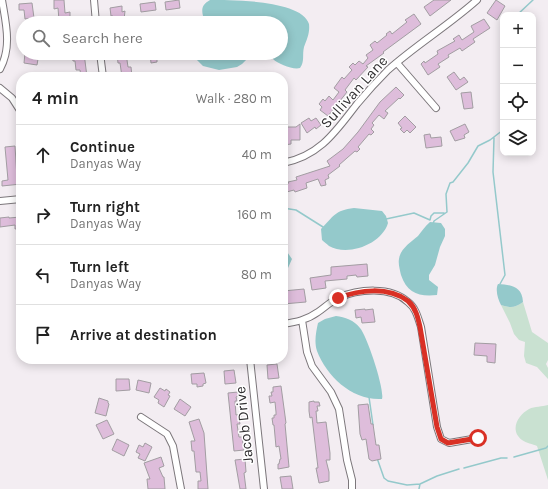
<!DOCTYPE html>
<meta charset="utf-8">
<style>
:root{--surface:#fff;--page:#f2f2f2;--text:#222;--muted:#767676;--line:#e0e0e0}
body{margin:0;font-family:Karla,sans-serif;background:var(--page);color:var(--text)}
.controls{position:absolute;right:12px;top:12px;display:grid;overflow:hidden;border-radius:8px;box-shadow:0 2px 10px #0003}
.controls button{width:36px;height:36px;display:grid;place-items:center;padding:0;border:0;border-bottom:1px solid var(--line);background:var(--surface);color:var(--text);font:20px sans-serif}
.stop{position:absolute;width:12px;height:12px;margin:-9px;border:3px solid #d93025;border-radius:50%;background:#fff}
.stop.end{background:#d93025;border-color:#fff;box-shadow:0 1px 4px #0008}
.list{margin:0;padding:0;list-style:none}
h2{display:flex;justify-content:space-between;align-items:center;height:52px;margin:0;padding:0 16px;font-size:17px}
h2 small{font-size:13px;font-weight:400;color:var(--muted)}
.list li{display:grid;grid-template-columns:26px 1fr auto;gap:12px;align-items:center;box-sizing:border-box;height:60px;padding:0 16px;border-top:1px solid var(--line)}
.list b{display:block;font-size:15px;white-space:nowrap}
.list p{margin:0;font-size:13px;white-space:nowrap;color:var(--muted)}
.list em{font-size:13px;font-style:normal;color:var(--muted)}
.icon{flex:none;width:22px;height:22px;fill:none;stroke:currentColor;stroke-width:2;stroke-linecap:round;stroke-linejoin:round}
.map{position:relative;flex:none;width:548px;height:489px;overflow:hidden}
.search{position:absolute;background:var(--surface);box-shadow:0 2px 10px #0003;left:16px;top:16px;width:272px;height:44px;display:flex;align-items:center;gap:10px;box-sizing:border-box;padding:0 14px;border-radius:22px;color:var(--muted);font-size:15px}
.panel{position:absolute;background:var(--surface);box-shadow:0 2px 10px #0003;left:16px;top:72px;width:272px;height:292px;border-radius:16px}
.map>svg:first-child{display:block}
.green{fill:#c9e1d1}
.water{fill:#94c9cb}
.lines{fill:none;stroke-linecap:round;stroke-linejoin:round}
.stream{stroke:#94c9cb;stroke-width:1.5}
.building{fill:#debddb;stroke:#a29da2}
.minor-casing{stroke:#7c777b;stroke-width:8}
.minor{stroke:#fff;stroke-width:6}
.route{stroke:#d93025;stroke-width:5}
.labels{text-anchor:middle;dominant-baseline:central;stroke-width:3;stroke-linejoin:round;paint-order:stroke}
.street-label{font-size:15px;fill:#323032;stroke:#fff}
</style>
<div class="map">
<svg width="548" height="489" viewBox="0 0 548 489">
<rect width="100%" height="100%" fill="#f3edf2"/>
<path class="green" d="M523 302 532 332 548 343V360L546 364 548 368V379L537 367 526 363 524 356 525 342 519 340 514 334 510 323 501 305C510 308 515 308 523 302Z
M548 405V480L537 446C533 444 526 443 522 440 509 430 518 415 529 409 535 406 542 407 548 405Z"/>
<path class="water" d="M210 0C233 0 302 0 309 24 310 33 307 39 304 47 302 55 305 61 300 68 293 70 278 64 273 59V56L271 53H281V23H198L199 19 203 16C201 8 203 4 210 0Z
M185 53H253L242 64 237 67 219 70 203 66 192 55H188Z
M354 208 382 211 386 216 388 223C382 244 348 257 329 246 327 244 324 242 322 240L321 229C333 217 335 210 354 208Z
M430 222 441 223 445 229V236L440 247 435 265 429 275V280L438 287 437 295C419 297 407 293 401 275 400 270 398 264 399 259 400 249 411 242 418 236 422 231 425 226 430 222Z
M283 246 292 259 288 268 283 271Z
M498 284C511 285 522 286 523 302 515 308 510 308 501 305 498 299 495 290 498 284Z
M336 316C345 317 354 320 360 328 367 336 385 390 382 399 353 401 327 377 317 351 314 342 316 332 318 323L325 319Z"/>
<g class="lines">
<path class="stream" d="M517 15 533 0
M494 138 493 172 505 275 500 284
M283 208 296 210 323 227
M386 219 414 213 430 220 431 216 434 213H444
M433 224 434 221 447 212 446 194 450 183 453 182 468 163 478 146 490 140 503 130
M369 397 373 425
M514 457 546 448 548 446
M377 458 384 478 388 481 407 485 420 484 437 476 459 469
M464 468 501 458H507
M419 489 420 484"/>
</g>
<path class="building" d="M54 0H64L65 13 70 12V23H61V20H59L58 8 54 9Z
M179 0 180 8 166 10 165 2Z
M434 0H451L430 16 424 7Z
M496 0 505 6 497 20 487 13Z
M155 2 156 10 141 12 140 4Z
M32 3 34 18 25 19 24 10H19V4Z
M122 6V12L125 11 124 20 114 21 113 16H111L110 8Z
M414 14 421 24 383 52 384 53 366 66 368 67 356 80 354 78 345 90 347 92 328 116 320 110 322 107 319 104 323 99 325 101 329 96 333 100 339 92 334 88 342 77 344 79 352 70 349 67 353 63 355 65 359 61 363 64 368 58 366 55 373 50 370 45 375 41 377 43 387 35 386 34 390 31 392 34 407 22 405 20Z
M484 19 490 28 473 39 475 42 462 51 460 48 448 55 449 57 438 64 440 67 428 75 421 64 424 61 425 63 438 54 437 51 455 41 453 39 459 35 462 40 474 32 471 26Z
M25 53H39L37 65 24 63Z
M84 53 87 77H81L80 70H76L75 61H73L72 55Z
M117 53H126L128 67H131L132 77H122L120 63H118Z
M150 53H167V58L157 59V62L151 63Z
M454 72 460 80 464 77 468 82 456 90 447 77Z
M396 87 404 95 400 99 399 98 385 111 388 113 384 119 379 115 372 123 374 125 371 129 374 132 371 135 369 134 358 147 360 149 357 152 355 151 339 165 340 166 328 175 329 178 325 180 326 185 321 186 318 179 306 183 307 188 295 192 294 190 283 193V184L289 183 288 182 297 180 296 177 330 166 327 161 343 149 358 132 380 102Z
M471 92 473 108 464 109 461 93Z
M405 116 416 127 410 133 407 130 404 133 400 129 402 128 398 123Z
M309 118 311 121 316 118 321 125 316 129 315 127 307 133 301 123Z
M300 124V140H291V144L284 145V134H287L286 127H296Z
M465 124 469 132 464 135 465 138 455 141 450 131Z
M430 134 431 138 441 137 442 146 426 148 424 135Z
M15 146 17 178 20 177 21 184 2 186V181L8 180 5 147Z
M9 217V218L20 217 21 228 15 229V225L0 227V218Z
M367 264 368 276 357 277 356 275 347 276V279L325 281 326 288 312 290 310 278 331 275V267Z
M304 289 306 302 283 304V291Z
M365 309V310L373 309 375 322 362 323 361 317 356 318 355 310Z
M475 343 496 344 495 363 487 362V356L474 355Z
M277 364 279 378 268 379 267 365Z
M234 370 236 383 225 384 224 371Z
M204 373 206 383 203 384V386L197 387V384H192L191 374Z
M116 379H129L130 390 116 391Z
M138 380 151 383 149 393 136 390Z
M281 386 286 423 285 424 289 467 278 469V464H279L280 459H281L279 446 276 447 274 425H273L272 418H274V415H276V412L275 402 270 403 269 396H272L271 392H273V387Z
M160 388 165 391 166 389 170 392 168 395 170 396 164 407 158 403 159 400 154 397Z
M238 392V396L236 397 237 401H235L236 415 241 414V419H239L240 424H237L239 437H242L244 450 234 451 228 393Z
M99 398 108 401V403L109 404 106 416 95 413Z
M180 399 191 407 185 416 174 409Z
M314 401V402H319L320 406H317L318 411H316L317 423 326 422 330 453V460H326L329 472V481L319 483 316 468H318L312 417 310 418 309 411V402Z
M368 404 371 424H373L376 445H379L381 459 372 461 369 459 366 439 362 440 360 434 358 405Z
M199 419 204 433 208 489H198V481H201L200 472H196L194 451H192L191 441H195L189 422Z
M107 420 114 434 103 439 96 425Z
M117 439 129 445 124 456 112 450Z
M145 443 152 447 145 461 138 458 140 454 136 452 139 445 143 447Z
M161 457 164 466 159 468 163 477H164L165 489H148L147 479H150L144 463Z
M245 459 246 472 244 473 246 489H240L235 460Z
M291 476 293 489H282L280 477Z"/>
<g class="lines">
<defs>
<path id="minor" d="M94 0 96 23
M100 53 103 77
M397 63 436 108
M0 69C12 47 6 24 2 0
M0 88 12 98 21 112
M283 163C320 156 336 131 357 104 367 92 377 81 388 70 416 45 449 25 477 0
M0 201 21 199
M302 320 307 352 312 366 331 392 339 409 347 460 352 480V489
M283 324C296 322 307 320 318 312 324 308 330 302 338 298 358 289 391 286 408 302 416 308 418 318 421 327L437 427 441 439 449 443 478 438
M250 359 264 489
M141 417 167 434 173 446 181 489"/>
</defs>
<use href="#minor" class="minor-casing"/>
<use href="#minor" class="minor"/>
</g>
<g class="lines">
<path class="route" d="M338 298C359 290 388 286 408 301 416 308 418 318 420 327L437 427 441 439 448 443 478 438"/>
</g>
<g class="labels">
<g class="street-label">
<text transform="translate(354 92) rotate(-48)">Sullivan Lane</text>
<text transform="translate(244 425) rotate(-96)">Jacob Drive</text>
</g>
</g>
</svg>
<div class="controls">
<button>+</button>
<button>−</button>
<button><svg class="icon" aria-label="locate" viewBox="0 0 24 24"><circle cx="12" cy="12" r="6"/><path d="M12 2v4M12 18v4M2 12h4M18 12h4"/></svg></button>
<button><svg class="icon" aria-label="layers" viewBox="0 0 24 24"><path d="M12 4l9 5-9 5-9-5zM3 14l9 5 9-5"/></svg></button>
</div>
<div class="stop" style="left:478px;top:438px"></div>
<div class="stop end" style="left:338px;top:298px"></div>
<div class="search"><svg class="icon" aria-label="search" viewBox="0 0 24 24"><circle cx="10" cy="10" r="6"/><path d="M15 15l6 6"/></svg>Search here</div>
<section class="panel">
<h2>4 min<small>Walk · 280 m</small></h2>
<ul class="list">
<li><svg class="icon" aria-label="ahead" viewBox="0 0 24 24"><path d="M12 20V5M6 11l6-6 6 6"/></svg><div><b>Continue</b><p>Danyas Way</p></div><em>40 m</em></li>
<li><svg class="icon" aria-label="right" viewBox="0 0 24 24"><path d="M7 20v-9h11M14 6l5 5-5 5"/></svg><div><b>Turn right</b><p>Danyas Way</p></div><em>160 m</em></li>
<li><svg class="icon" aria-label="left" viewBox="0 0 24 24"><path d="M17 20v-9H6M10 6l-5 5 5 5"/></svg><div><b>Turn left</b><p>Danyas Way</p></div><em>80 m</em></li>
<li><svg class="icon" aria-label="arrive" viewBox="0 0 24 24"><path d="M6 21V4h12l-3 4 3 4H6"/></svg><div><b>Arrive at destination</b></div></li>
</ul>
</section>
</div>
